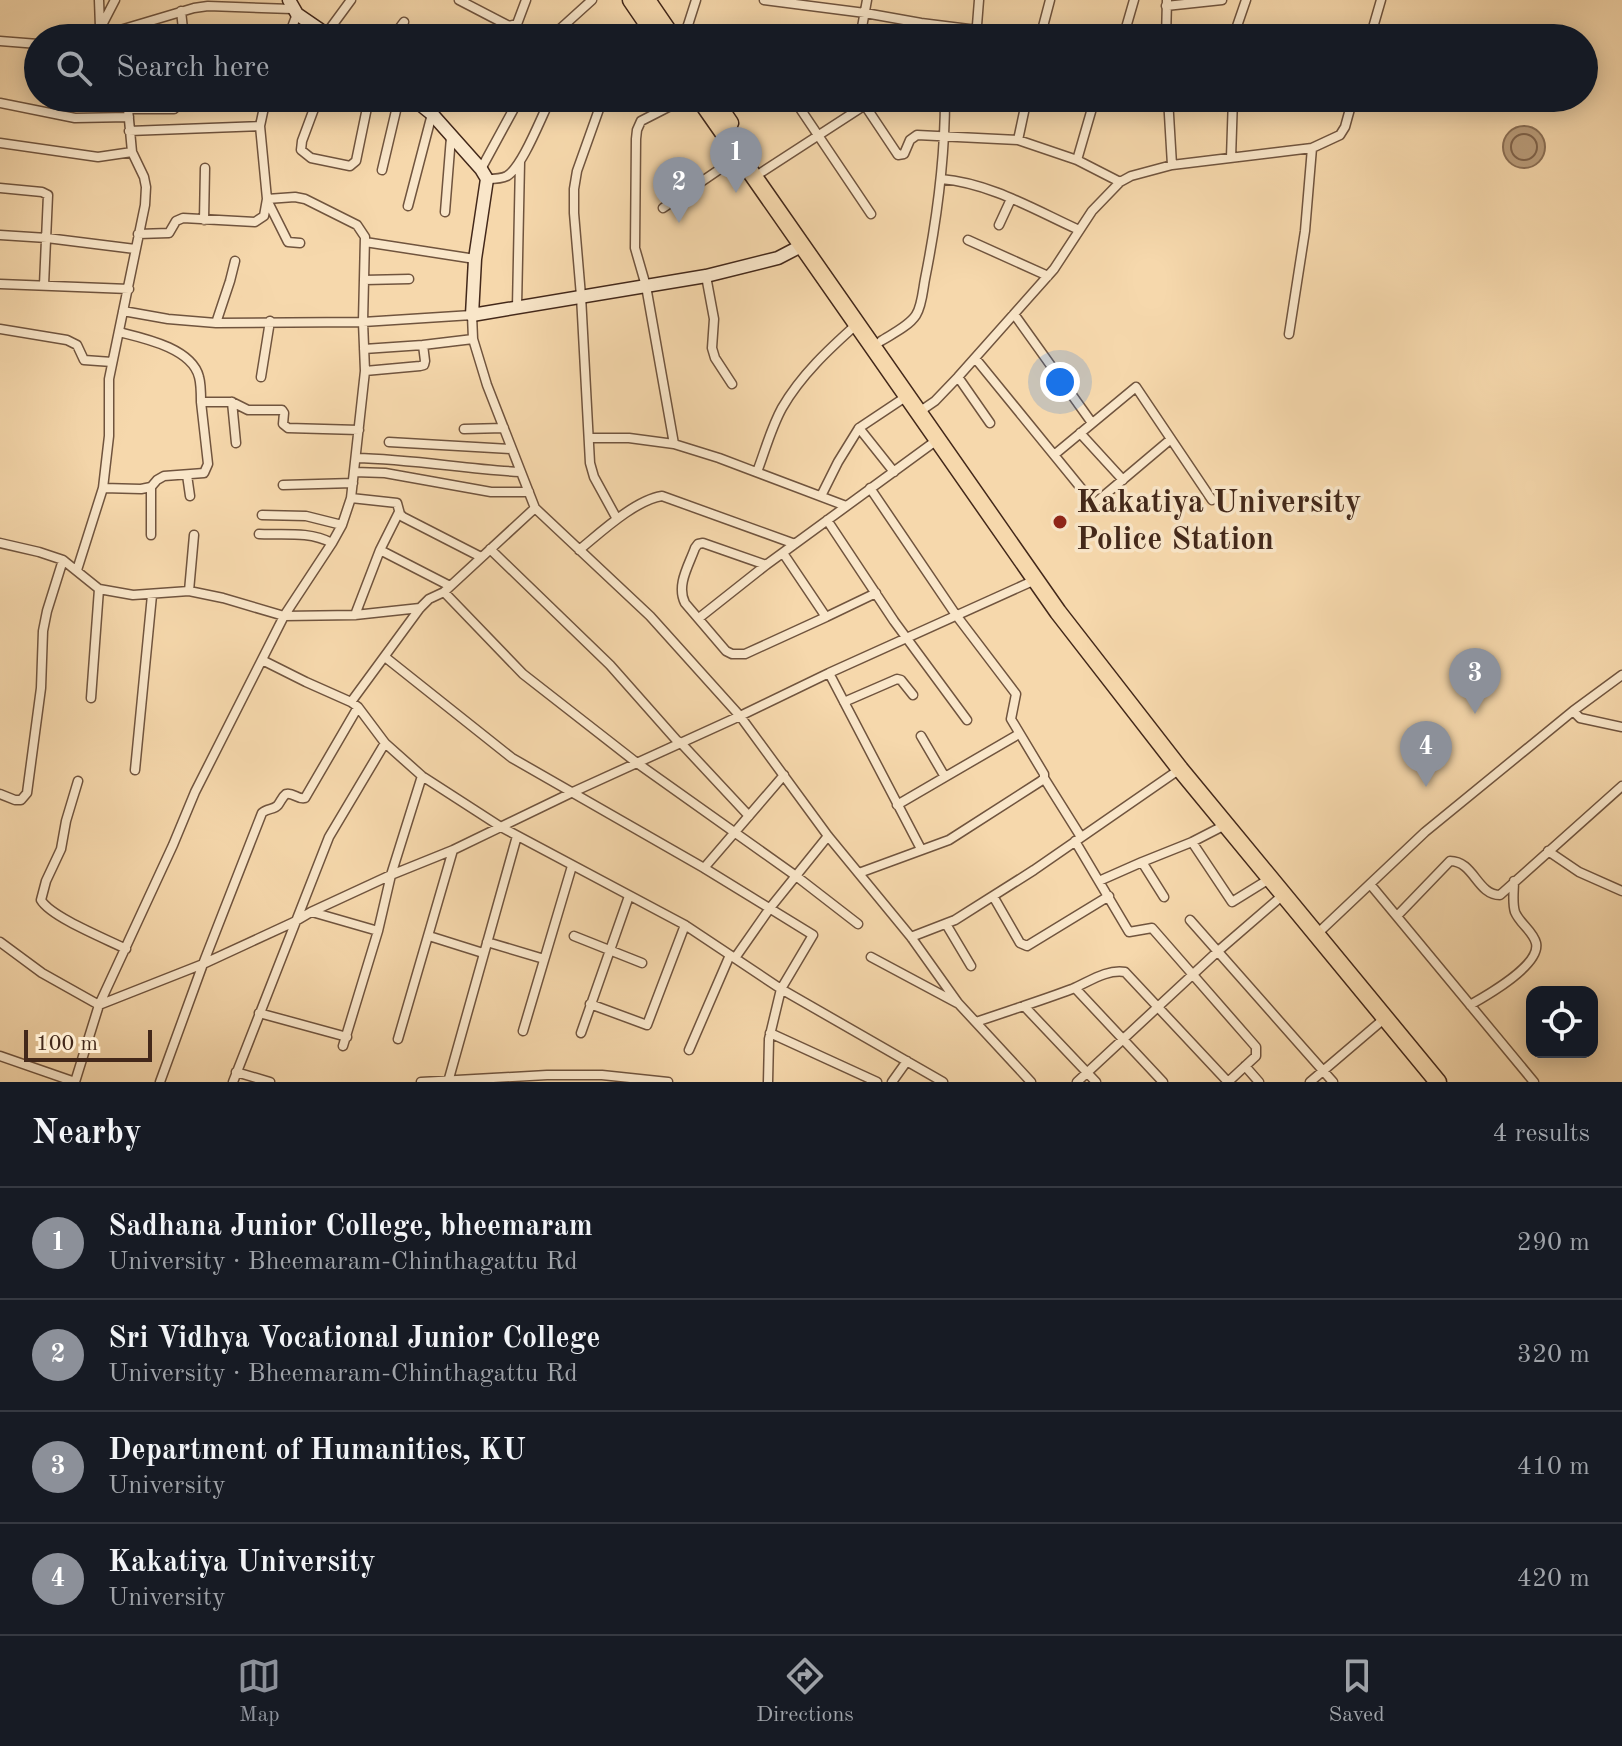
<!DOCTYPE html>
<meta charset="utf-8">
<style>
:root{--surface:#171b24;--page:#20242c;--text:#f1f3f6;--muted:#9ea1a6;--line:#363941;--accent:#8c9099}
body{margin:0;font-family:"Old Standard TT",serif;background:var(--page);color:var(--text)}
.controls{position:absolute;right:24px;bottom:24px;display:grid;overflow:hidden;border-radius:16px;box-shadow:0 4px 20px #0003}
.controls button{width:72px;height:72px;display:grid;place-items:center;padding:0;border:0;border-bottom:2px solid var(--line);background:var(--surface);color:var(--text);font:40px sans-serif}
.scale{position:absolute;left:24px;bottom:20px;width:128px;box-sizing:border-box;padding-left:8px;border:4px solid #43281a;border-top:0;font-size:22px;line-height:28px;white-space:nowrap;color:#43281a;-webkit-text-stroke:6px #f9e6c9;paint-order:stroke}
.you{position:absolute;left:1060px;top:382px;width:28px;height:28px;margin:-20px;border:6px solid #fff;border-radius:50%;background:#1a73e8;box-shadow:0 0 0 12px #1a73e833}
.badge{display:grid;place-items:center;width:52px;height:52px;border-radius:50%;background:var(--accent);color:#fff;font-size:26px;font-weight:700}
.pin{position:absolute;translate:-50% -66px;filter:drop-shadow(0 2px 4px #0008)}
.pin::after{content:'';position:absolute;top:42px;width:28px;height:24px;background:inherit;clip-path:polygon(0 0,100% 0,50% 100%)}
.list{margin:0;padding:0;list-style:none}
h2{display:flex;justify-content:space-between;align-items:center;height:104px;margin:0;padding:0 32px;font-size:34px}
h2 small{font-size:26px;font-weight:400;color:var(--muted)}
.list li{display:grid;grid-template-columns:52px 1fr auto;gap:24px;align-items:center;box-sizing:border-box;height:112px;padding:0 32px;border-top:2px solid var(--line)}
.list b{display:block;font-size:30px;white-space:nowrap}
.list p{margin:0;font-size:26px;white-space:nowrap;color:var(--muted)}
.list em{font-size:26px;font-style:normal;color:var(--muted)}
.icon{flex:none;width:44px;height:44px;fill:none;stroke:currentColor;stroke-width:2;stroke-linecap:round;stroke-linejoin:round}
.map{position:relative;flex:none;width:1622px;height:1082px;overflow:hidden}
.search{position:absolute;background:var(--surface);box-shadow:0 4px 20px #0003;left:24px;right:24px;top:24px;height:88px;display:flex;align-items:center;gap:20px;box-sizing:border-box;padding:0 28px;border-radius:44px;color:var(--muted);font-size:30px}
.sheet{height:552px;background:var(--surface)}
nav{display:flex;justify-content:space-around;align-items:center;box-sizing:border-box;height:112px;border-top:2px solid var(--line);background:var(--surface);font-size:22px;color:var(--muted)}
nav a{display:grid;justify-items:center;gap:4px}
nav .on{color:var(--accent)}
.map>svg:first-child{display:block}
.water{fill:#b99c7a;stroke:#8a6e54;stroke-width:2}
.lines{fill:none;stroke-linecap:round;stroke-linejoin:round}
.shore{stroke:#7e624a;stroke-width:2}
.street-casing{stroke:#70543e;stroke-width:11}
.secondary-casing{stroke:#43281a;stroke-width:15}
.highway-casing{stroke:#43281a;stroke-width:19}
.street{stroke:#f9e6c9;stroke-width:8}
.secondary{stroke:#f9e6c9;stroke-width:12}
.highway{stroke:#f6d8ac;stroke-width:16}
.poi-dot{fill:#8f2418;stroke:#f9e6c9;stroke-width:3}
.labels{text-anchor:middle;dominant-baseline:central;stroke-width:7;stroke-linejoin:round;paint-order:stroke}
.poi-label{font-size:32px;font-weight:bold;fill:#43281a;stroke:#f9e6c9;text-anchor:start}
</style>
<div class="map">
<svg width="1622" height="1082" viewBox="0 0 1622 1082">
<rect width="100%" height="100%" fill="#f6d8ac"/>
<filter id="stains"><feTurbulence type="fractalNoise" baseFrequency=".0025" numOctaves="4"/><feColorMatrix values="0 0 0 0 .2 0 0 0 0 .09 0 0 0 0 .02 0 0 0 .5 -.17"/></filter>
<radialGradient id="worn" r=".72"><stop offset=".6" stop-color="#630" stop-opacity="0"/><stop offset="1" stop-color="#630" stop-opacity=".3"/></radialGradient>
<path class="water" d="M1503 147a21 21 0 1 1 42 0a21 21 0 1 1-42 0Z"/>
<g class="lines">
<path class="shore" d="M1511 147a13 13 0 1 1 26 0a13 13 0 1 1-26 0Z"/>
<defs>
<path id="street" d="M99 0 100 27
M459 0 509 26 517 24 526 0
M764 0 865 13 921 23 977 30
M1166 6 1222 0
M181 11 184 38
M326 34 351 0
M100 36 194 8 208 6 292 9
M100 38V29L115 0
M288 38 297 14
M392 38 404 22
M550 38 592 0
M681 38 688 25 696 0
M860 38 867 0
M908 38 909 21
M976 38 979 0
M1040 38 1050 0
M1123 38 1134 0
M1166 38 1167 0
M1235 38 1236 29 1246 0
M1370 38 1381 0
M0 41 38 44
M318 98 302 141 301 150 311 158 350 166 356 161 369 98
M603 98 577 171 574 189V213L581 296 590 463 594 477 617 519
M793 98 871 214
M860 98 898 155 904 154 910 140 917 135 1018 140 1077 160
M1095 98 1077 160 1120 182
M1168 98 1172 165
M0 103 75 118 129 117
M128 109H174L178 104 179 98
M129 131 260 126
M1018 140 1027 98
M0 143 98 157 132 152
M1231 158 1233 98
M481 169 518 101
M382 170 399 98
M762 172 876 98
M487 179C494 179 501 179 507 176 522 167 540 120 549 102
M941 179C990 183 1035 210 1079 230
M0 188 42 192 48 195 44 285
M267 200 288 242 300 243
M408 206 432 114
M663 208 739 156
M445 212 451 137
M204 220 205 168
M999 225 1011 199
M138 234 169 233 176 221 183 218 255 222 264 216 267 199
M0 235 47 238 135 249
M968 240 1048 276
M365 242 475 259
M706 276 714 319 712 348 715 358 732 384
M364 280 409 279
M0 284 129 289
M517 307 520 162
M123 311 168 319 216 323 363 322 472 315 473 339 487 385 535 508
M1014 314 1092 423
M216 323 230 281 235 261
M0 329 67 340 77 345 84 360 112 362
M119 332C143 338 192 348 199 377 201 384 201 394 201 402H232L236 443
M1289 334 1305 231 1312 148
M881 341C892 334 909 326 916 315 922 306 923 289 925 279 937 219 945 159 945 98
M364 349 423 345 473 339
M975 358 1094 504 1171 439
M365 371 420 366 424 365 425 361 423 345
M261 377 270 321
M958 377 990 423
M232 402 248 410H282L284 413 283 424 288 428 359 430
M919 412 935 401 958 377 1054 269 1092 211 1120 182 1131 176 1172 165 1312 148 1340 135 1345 127 1353 98
M464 429 504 428
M1080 433 1123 480
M589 438H629L674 444 719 458 846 506
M389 442 511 449
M674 444 646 286 635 248 636 139 637 130 641 121 686 98
M1054 455 1136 387 1212 500
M356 458C411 459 465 469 520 472
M354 472 385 473 491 492H529
M757 472C765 451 771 428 782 408 801 375 829 349 857 324
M894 472 859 428 907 396
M187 475 190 496
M283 485 353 483
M151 487V535
M103 488 141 489 151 487 157 480 164 476 204 473 208 464 201 402
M821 496 838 462 859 428
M351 498 397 503 400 514 403 517 481 557
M262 515 306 516 342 525
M827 520 894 621 967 720
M259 534C284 535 309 531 332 543
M0 543 39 552 63 560 99 589 133 595 189 591 223 598 284 616 355 615 420 608
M490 549 610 665 679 743
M380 550 399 512
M579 550C600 533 635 500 662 496L795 544
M783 553 826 617 876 593
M766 565 703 543 698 544 695 548C689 565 676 585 685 603L726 651 732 654H745L826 617
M77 570 103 488 109 436V379L145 205 146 187 144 177 132 152 127 98
M189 591 194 535
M444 592 523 674 637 763 796 876 858 924
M355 615 380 550 450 586
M699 618 766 565 937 440
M385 657 512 758 704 868 813 935 781 989 769 1039 768 1082
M262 660 306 682 351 702 358 707 385 743 422 776 501 827 685 925 781 989 943 1082
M829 673 921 849
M91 698 99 589
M351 702 420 608 429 599 444 592 535 508 650 616 740 716 828 836 911 937 958 1003 1031 1082
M844 702 897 679 901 680 913 695
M1573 711 1580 718 1622 727
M921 736 945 777 1019 734
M680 742 749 816
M135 770 152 595
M1044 778 1081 837
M78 781 66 821 61 849 46 881 41 900C51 917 106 939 126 949
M0 794 15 800H21L27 793 41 688 43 631 47 611 63 560
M897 805 945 777
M1075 841 1129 932 1152 928 1256 1047V1056L1228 1082
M1192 842 1232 902 1271 878
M1548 851 1579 872 1622 891
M704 868 784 775
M859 873 949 840 1041 781 1044 778V774L1011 719 1016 694 956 615 870 488
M1099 881 1142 862
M1370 884 1534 1082
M993 896 1020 943 1027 946 1109 896
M1164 897 1142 862 1192 842 1227 824
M312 912 378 931
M1397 916 1450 861C1474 861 1477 895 1500 895L1622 786
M1190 920 1333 1082
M946 924 971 966
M1317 934 1425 832 1573 711 1622 675
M429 936 483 953
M574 936 642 963
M911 937 955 920 1034 870 1180 769
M0 942 42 973 99 1005 203 964 294 922 311 912 391 875 453 850 573 792 740 716 829 673 1035 580
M487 942 544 959
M871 957 957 1003
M735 958 770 908 828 836
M1075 988 1163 1082
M590 1004 647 1025 685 925
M1470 1005C1486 996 1541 965 1536 943 1533 931 1520 924 1515 912 1512 903 1514 890 1514 881
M1024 1006 1096 1082
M259 1013 347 1037
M976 1022C1008 1011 1040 1001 1072 989 1089 982 1106 969 1125 972L1228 1082
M523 1031 572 866
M581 1033 629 896
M770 1033 877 1082
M398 1039 453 850
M343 1046 378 931 391 875 422 776
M689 1050 730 955
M0 1056 75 1082
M1245 1066 1259 1082
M236 1072 270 1082
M75 1082 99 1005 173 845 195 792 284 616 332 543 342 525 351 498 365 371 363 322 365 237 357 225 305 199 295 197 267 199 260 126 266 98
M160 1082 203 964 262 813C267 808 274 810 278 805 281 801 282 797 286 794 293 792 298 800 305 798L358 707
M233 1082 329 837 385 743
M421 1082 547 1075H602L668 1082
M448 1082 517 836
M892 1082 907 1061
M1077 1082 1217 952 1283 895
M1310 1082 1385 1018"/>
<path id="secondary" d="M289 0 297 14 332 38
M412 98 432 114 481 169 487 179 475 259 472 315 706 276 778 258 803 245"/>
<path id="highway" d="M631 0 657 38
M647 0 673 38
M699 98 1058 612 1180 769 1438 1082
M713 98 730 123"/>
</defs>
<use href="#street" class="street-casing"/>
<use href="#secondary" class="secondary-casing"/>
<use href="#highway" class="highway-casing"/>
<use href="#street" class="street"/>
<use href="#secondary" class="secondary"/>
<use href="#highway" class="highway"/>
</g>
<circle class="poi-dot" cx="1060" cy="522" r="8"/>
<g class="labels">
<g class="poi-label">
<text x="1076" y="504">Kakatiya University<tspan x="1076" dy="37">Police Station</tspan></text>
</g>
</g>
<rect width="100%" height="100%" filter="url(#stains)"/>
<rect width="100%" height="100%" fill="url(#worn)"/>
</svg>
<div class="controls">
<button><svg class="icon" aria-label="locate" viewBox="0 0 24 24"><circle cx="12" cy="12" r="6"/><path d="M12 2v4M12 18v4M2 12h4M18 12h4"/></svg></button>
</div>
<div class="scale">100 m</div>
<div class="you"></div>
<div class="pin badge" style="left:736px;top:193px">1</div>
<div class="pin badge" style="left:679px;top:223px">2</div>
<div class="pin badge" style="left:1475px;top:714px">3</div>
<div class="pin badge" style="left:1426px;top:787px">4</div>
<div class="search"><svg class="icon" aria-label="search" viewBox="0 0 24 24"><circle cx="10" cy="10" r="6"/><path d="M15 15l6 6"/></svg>Search here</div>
</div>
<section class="sheet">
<h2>Nearby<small>4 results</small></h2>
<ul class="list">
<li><span class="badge">1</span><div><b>Sadhana Junior College, bheemaram</b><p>University · Bheemaram-Chinthagattu Rd</p></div><em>290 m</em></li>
<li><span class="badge">2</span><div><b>Sri Vidhya Vocational Junior College</b><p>University · Bheemaram-Chinthagattu Rd</p></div><em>320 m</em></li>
<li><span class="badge">3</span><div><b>Department of Humanities, KU</b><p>University</p></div><em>410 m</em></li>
<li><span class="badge">4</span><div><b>Kakatiya University</b><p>University</p></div><em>420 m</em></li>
</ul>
</section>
<nav>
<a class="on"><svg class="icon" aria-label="map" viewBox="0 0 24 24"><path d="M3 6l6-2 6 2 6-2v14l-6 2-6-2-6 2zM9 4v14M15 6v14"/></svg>Map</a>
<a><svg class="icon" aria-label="directions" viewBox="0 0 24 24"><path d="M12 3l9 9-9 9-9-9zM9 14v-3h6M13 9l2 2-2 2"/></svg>Directions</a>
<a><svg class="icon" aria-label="saved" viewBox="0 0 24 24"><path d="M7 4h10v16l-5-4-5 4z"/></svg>Saved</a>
</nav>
